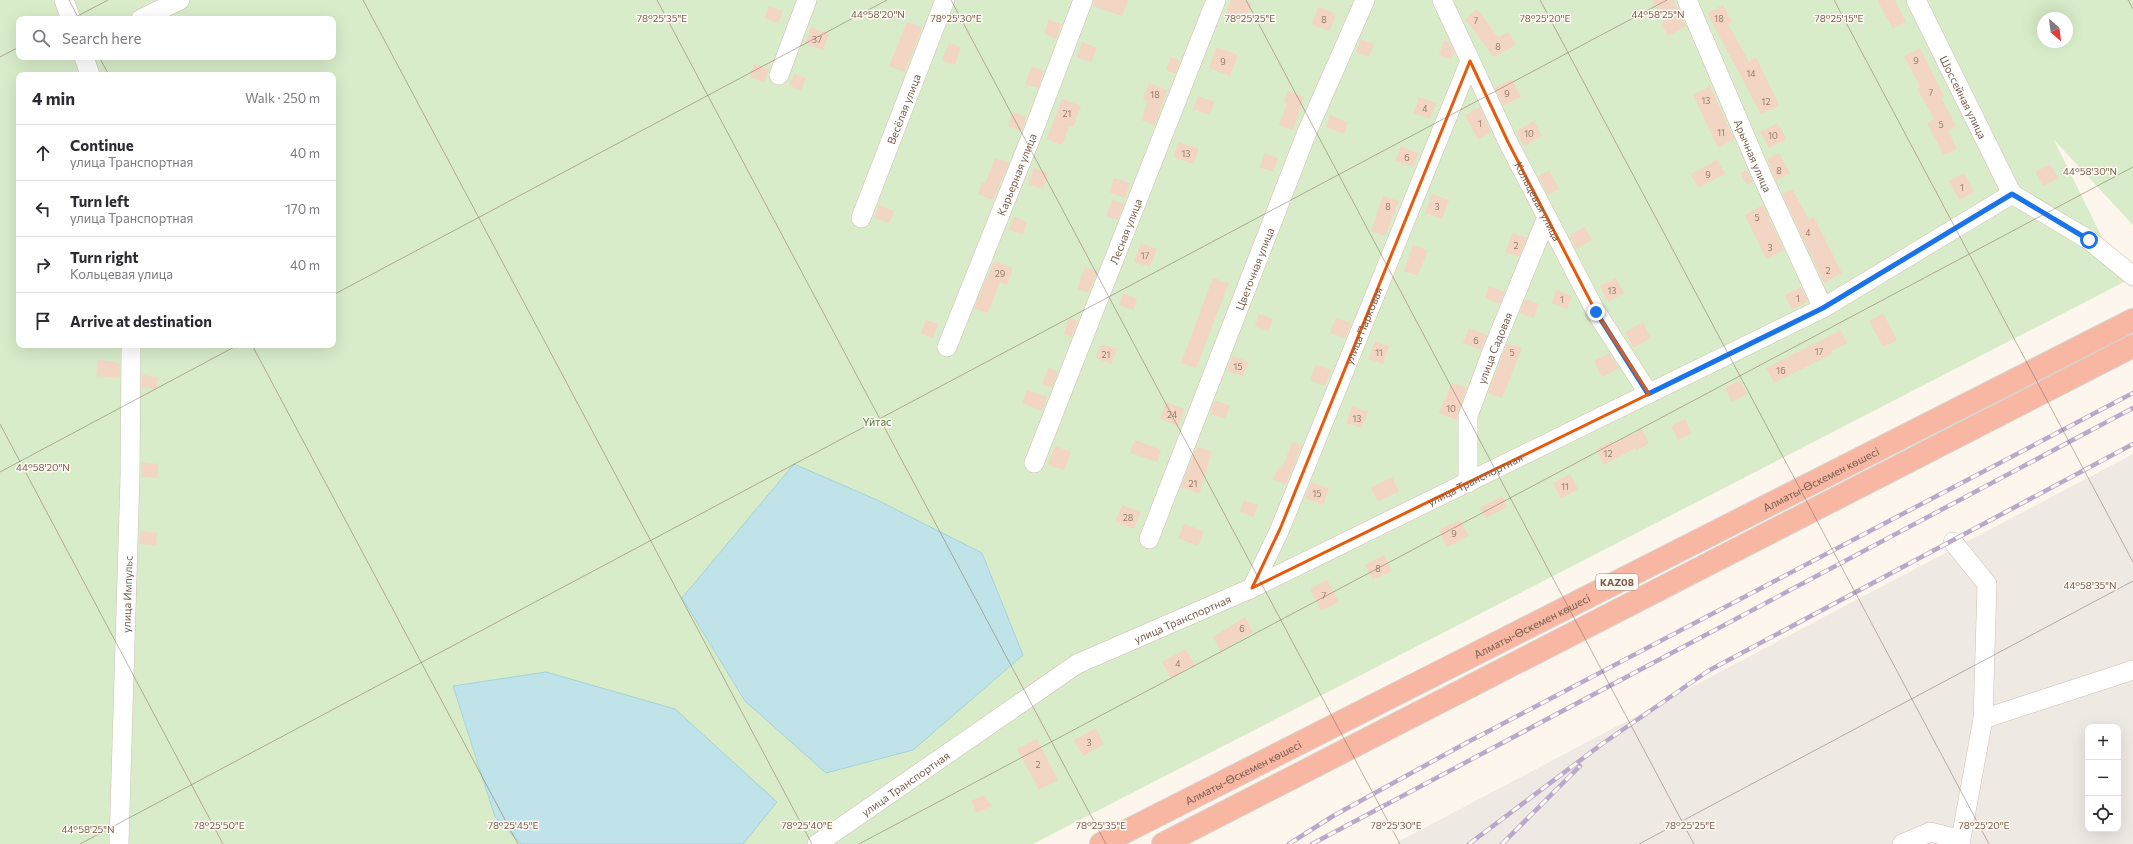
<!DOCTYPE html>
<meta charset="utf-8">
<style>
:root{--surface:#fff;--page:#f7f7f7;--text:#2b2b33;--muted:#7c7c81;--line:#e1e1e2}
body{margin:0;font-family:Commissioner,sans-serif;background:var(--page);color:var(--text)}
.controls{position:absolute;right:12px;bottom:12px;display:grid;overflow:hidden;border-radius:8px;box-shadow:0 4px 16px #0002}
.controls button{width:36px;height:36px;display:grid;place-items:center;padding:0;border:0;border-bottom:1px solid var(--line);background:var(--surface);color:var(--text);font:20px sans-serif}
.compass{position:absolute;left:2037px;top:12px;width:36px;height:36px;border-radius:50%;background:var(--surface);box-shadow:0 4px 16px #0002;rotate:152deg}
.stop{position:absolute;width:12px;height:12px;margin:-9px;border:3px solid #1a73e8;border-radius:50%;background:#fff}
.stop.end{background:#1a73e8;border-color:#fff;box-shadow:0 1px 4px #0008}
.list{margin:0;padding:0;list-style:none}
h2{display:flex;justify-content:space-between;align-items:center;height:52px;margin:0;padding:0 16px;font-size:17px}
h2 small{font-size:13px;font-weight:400;color:var(--muted)}
.list li{display:grid;grid-template-columns:26px 1fr auto;gap:12px;align-items:center;box-sizing:border-box;height:56px;padding:0 16px;border-top:1px solid var(--line)}
.list b{display:block;font-size:15px;white-space:nowrap}
.list p{margin:0;font-size:13px;white-space:nowrap;color:var(--muted)}
.list em{font-size:13px;font-style:normal;color:var(--muted)}
.icon{flex:none;width:22px;height:22px;fill:none;stroke:currentColor;stroke-width:2;stroke-linecap:round;stroke-linejoin:round}
.map{position:relative;flex:none;width:2133px;height:844px;overflow:hidden}
.search{position:absolute;background:var(--surface);box-shadow:0 4px 16px #0002;left:16px;top:16px;width:320px;height:44px;display:flex;align-items:center;gap:10px;box-sizing:border-box;padding:0 14px;border-radius:8px;color:var(--muted);font-size:15px}
.panel{position:absolute;background:var(--surface);box-shadow:0 4px 16px #0002;left:16px;top:72px;width:320px;height:276px;border-radius:8px}
.map>svg:first-child{display:block}
.industrial{fill:#efe9e4;fill-rule:evenodd}
.green{fill:#d8ecc9;fill-rule:evenodd}
.water{fill:#bfe3e8;stroke:#a5d3da}
.building{fill:#f3d5c3}
.lines{fill:none;stroke-linecap:round;stroke-linejoin:round}
.minor-casing{stroke:#d1beb0;stroke-width:20}
.highway-casing{stroke:#dad1cd;stroke-width:24}
.minor{stroke:#fff;stroke-width:19}
.highway{stroke:#f7b7a3;stroke-width:22}
.rail-casing{stroke:#b9a8c9;stroke-width:4.5}
.rail{stroke:#fffaf3;stroke-width:3;stroke-dasharray:9;stroke-linecap:butt}
.route{stroke:#1a73e8;stroke-width:5}
.marked{fill:none;stroke:#e8590c;stroke-width:3;stroke-linejoin:round}
.ticks{fill:none;stroke:#7a5c4d;stroke-width:1;stroke-opacity:0.45}
.labels{text-anchor:middle;dominant-baseline:central;stroke-width:3;stroke-linejoin:round;paint-order:stroke}
.number-label{font-size:9px;fill:#987a6a}
.shield{fill:#fffaf3;stroke:#a28b7f;stroke-width:1}
.shield-label{font-size:10px;font-weight:bold;fill:#7a5c4d}
.street-label{font-size:11px;fill:#7a5c4d;stroke:#fffaf3}
.park-label{font-size:11px;fill:#537a41;stroke:#fffaf3}
.ticks-label{font-size:10px;text-anchor:middle;fill:#7a5c4d;stroke:#fffaf3;stroke-width:3;stroke-linejoin:round;paint-order:stroke}
</style>
<div class="map">
<svg width="2133" height="844" viewBox="0 0 2133 844">
<rect width="100%" height="100%" fill="#fdf6ec"/>
<path class="industrial" d="M2133 454V844H1394ZM2088 727H2118V829H2088Z"/>
<path class="green" d="M0 0H2133V225L2054 140 2124 282 1033 844H0ZM2043 18H2067V42H2043ZM19 19H333V57H19ZM19 75H333V345H19Z"/>
<path class="water" d="M794 464 877 500 982 553 1023 655 913 750 826 773 745 701 682 598Z
M546 672 675 709 777 802 743 844H521L495 817 453 686Z"/>
<path class="building" d="M1094 0H1128L1122 16 1093 6Z
M1231 0H1243L1252 3 1245 21 1226 13Z
M1652 0H1673L1686 26 1668 36 1661 24 1664 22Z
M1877 0H1895L1906 22 1893 29Z
M1723 5 1732 22 1728 24 1749 62 1756 57 1779 105 1761 114 1707 13Z
M769 6 783 11 778 23 764 18Z
M1318 7 1336 14 1330 31 1312 25Z
M1477 9 1498 37 1508 32 1516 45 1494 57 1465 19Z
M1049 20 1062 24 1056 39 1044 34Z
M907 22 922 28 905 72 889 66Z
M811 27 829 34 823 50 805 44Z
M1361 39 1374 44 1369 57 1356 52Z
M1444 40 1449 42 1454 52 1451 60 1439 55Z
M1082 42 1097 48 1091 62 1076 57Z
M949 43 961 47 955 65 942 60Z
M1216 47 1238 55 1230 76 1209 68Z
M1920 48 1944 96 1941 98 1956 126 1948 130 1957 149 1944 155 1927 123 1934 119 1917 88 1920 87 1904 56Z
M1171 57 1180 61 1175 74 1166 70Z
M754 64 769 69 764 82 750 77Z
M1032 66 1044 71 1038 88 1025 84Z
M794 74 806 78 801 90 789 86Z
M1512 79 1521 97 1503 106 1495 88Z
M1149 83 1167 90 1155 125 1141 120 1148 101 1143 99Z
M1710 86 1734 139 1718 148 1693 95Z
M1288 91 1304 97 1293 130 1279 125 1287 104 1284 102Z
M1198 96 1215 102 1209 115 1193 109Z
M1419 97 1436 103 1430 119 1413 113Z
M1062 99 1081 106 1073 127 1069 126 1062 145 1047 139Z
M1480 107 1491 132 1478 140 1465 115Z
M1013 112 1026 117 1021 131 1008 126Z
M1330 115 1348 122 1344 134 1326 127Z
M1534 121 1542 136 1524 146 1516 131Z
M1778 123 1786 139 1769 148 1760 132Z
M1179 142 1199 149 1193 164 1173 157Z
M1401 146 1418 153 1413 167 1395 161Z
M1265 153 1278 158 1273 172 1260 167Z
M1779 153 1790 173 1776 181 1767 159Z
M995 158 1009 163 993 200 978 194 982 182 985 184Z
M1717 160 1725 174 1698 188 1691 174Z
M2050 164 2058 178 2043 186 2035 172Z
M1034 168 1048 173 1043 189 1028 184Z
M1549 170 1559 189 1548 195 1538 176Z
M1747 170 1753 182 1747 185 1740 173Z
M1964 173 1974 192 1959 200 1949 181Z
M1114 178 1130 183 1125 198 1109 192Z
M1792 189 1809 220 1814 217 1842 273 1824 283 1782 194Z
M1432 194 1449 200 1442 219 1425 213Z
M1383 196 1399 201 1385 236 1371 231Z
M1112 200 1124 204 1118 220 1106 216Z
M879 205 894 211 889 223 874 218Z
M1763 205 1784 250 1766 259 1745 215Z
M1014 217 1027 222 1023 235 1009 230Z
M1585 227 1592 240 1576 249 1569 235Z
M1513 233 1527 238 1519 257 1505 252Z
M1141 243 1157 249 1150 267 1134 262Z
M1413 245 1428 250 1418 276 1404 271Z
M994 261 1013 268 1007 285 1000 282 988 313 974 308Z
M1085 267 1097 272 1089 293 1077 289Z
M1213 278 1229 283 1196 368 1181 363Z
M1616 278 1624 293 1608 302 1600 286Z
M1489 286 1505 292 1500 304 1485 298Z
M1801 287 1808 301 1792 310 1785 295Z
M1556 290 1572 296 1567 309 1552 303Z
M1123 293 1137 299 1133 310 1119 305Z
M1525 299 1539 304 1534 318 1520 313Z
M1883 313 1897 340 1883 347 1869 321Z
M1259 314 1273 319 1268 331 1255 326Z
M1069 318 1078 321 1072 337 1064 334Z
M1336 318 1351 323 1345 338 1330 333Z
M926 320 938 324 933 338 921 334Z
M1643 322 1651 338 1633 348 1625 332Z
M1469 328 1487 335 1481 350 1463 343Z
M1841 330 1847 343 1831 351 1832 354 1774 383 1766 368Z
M1375 341 1389 346 1383 364 1369 359Z
M1507 343 1522 348 1502 398 1488 393Z
M1101 344 1117 349 1111 364 1096 358Z
M1609 353 1619 368 1602 377 1594 361Z
M1233 356 1249 362 1243 376 1227 371Z
M98 360 120 363V378L96 376Z
M1316 365 1331 370 1325 386 1310 380Z
M1048 368 1058 372 1052 388 1042 384Z
M142 375 158 377 156 389 142 387Z
M1740 380 1747 394 1732 402 1725 388Z
M1452 383 1467 388 1457 420 1439 413Z
M1027 390 1047 397 1042 411 1022 403Z
M1215 400 1230 406 1225 419 1210 414Z
M1166 402 1184 409 1178 426 1160 419Z
M1352 406 1368 412 1362 428 1346 423Z
M1685 419 1692 433 1678 440 1671 426Z
M1642 429 1649 443 1636 451 1635 448 1604 465 1596 449 1612 441 1613 444Z
M1135 440 1161 450 1157 462 1130 453Z
M1292 442 1302 446 1286 484 1273 479 1278 467 1282 469Z
M1055 446 1071 452 1064 470 1048 465Z
M1197 447 1212 452 1199 494 1181 487Z
M141 462 158 464 157 478 141 477Z
M1570 474 1578 489 1561 499 1553 483Z
M1392 477 1399 491 1378 502 1371 488Z
M1311 482 1329 488 1323 505 1305 498Z
M1502 496 1507 507 1486 518 1480 508Z
M1244 500 1258 505 1253 517 1240 512Z
M1122 505 1141 512 1134 529 1115 522Z
M1460 520 1469 536 1447 547 1439 530Z
M1184 524 1204 531 1198 546 1178 538Z
M141 531 157 533 156 545 139 544Z
M1384 555 1392 571 1373 580 1365 565Z
M1327 580 1339 602 1321 611 1310 589Z
M1245 617 1253 632 1221 651 1213 637Z
M1186 649 1195 665 1171 678 1162 662Z
M1096 728 1104 744 1083 756 1074 740Z
M1037 739 1058 780 1039 790 1017 749Z
M985 795 991 806 977 813 971 801Z"/>
<g class="lines">
<defs>
<g id="minor">
<path d="M64 0 71 19"/>
<path id="s1" d="M1442 0 1508 142 1596 312 1649 394"/>
<path id="s2" d="M1687 0 1762 176 1823 308"/>
<path id="s3" d="M1916 0 2012 194"/>
<path d="M141 19 180 0"/>
<path d="M84 57 90 75"/>
<path d="M779 75 807 0"/>
<path id="s4" d="M861 218 945 0"/>
<path id="s5" d="M947 347 1033 132 1083 0"/>
<path id="s6" d="M1034 463 1216 0"/>
<path id="s7" d="M1468 483V416L1491 354 1547 217"/>
<path id="s8" d="M1149 539 1307 132 1365 0"/>
<path d="M1953 542 1987 584 1983 719 1960 844"/>
<path id="s9" d="M1252 588 1280 529 1470 61"/>
<path d="M1983 719 2133 670"/>
<path id="s10" d="M119 844 130 476 131 345"/>
<path id="s11" d="M817 844 1077 664 1252 588 1823 308 2012 194 2089 240 2133 276"/>
<path d="M1902 844 1930 832 1959 839"/>
</g>
<g id="highway">
<path id="s12" d="M1101 844 2133 320"/>
<path d="M1163 844 2133 346"/>
</g>
</defs>
<use href="#minor" class="minor-casing"/>
<use href="#highway" class="highway-casing"/>
<use href="#minor" class="minor"/>
<use href="#highway" class="highway"/>
<defs>
<path id="rail" d="M1289 844 1333 816 1466 743 2133 393
M1312 844 2133 408
M1469 844 1602 744 1708 671 2133 444
M1502 844 1580 766"/>
</defs>
<use href="#rail" class="rail-casing"/>
<use href="#rail" class="rail"/>
</g>
<g class="lines">
<path class="route" d="M1596 312 1648 394 1823 308 2012 194 2089 240"/>
</g>
<path class="marked" d="M1470 61 1508 142 1596 312 1649 394 1252 588 1280 529Z"/>
<path class="ticks" d="M69 0 79 19M363 0 812 844M657 0 1106 844M951 0 1400 844M1246 0 1694 844M1540 0 1989 844M1834 0 2133 562M2128 0 2133 9M72 19 108 0M0 57 19 47M99 57 109 75M333 295 887 0M252 345 518 844M0 424 223 844M0 472 238 345M80 844 1667 0M859 844 2133 167M1639 844 2133 581"/>
<g class="labels">
<g class="number-label">
<text x="1719" y="18">18</text>
<text x="1324" y="19">8</text>
<text x="1476" y="20">7</text>
<text x="817" y="39">37</text>
<text x="1498" y="46">8</text>
<text x="1916" y="60">9</text>
<text x="1223" y="61">9</text>
<text x="1751" y="73">14</text>
<text x="1931" y="92">7</text>
<text x="1507" y="93">9</text>
<text x="1155" y="94">18</text>
<text x="1706" y="100">13</text>
<text x="1766" y="101">12</text>
<text x="1425" y="108">4</text>
<text x="1067" y="113">21</text>
<text x="1480" y="123">1</text>
<text x="1941" y="124">5</text>
<text x="1721" y="132">11</text>
<text x="1529" y="133">10</text>
<text x="1773" y="135">10</text>
<text x="1186" y="153">13</text>
<text x="1407" y="157">6</text>
<text x="1779" y="170">8</text>
<text x="1708" y="174">9</text>
<text x="1962" y="187">1</text>
<text x="1388" y="206">8</text>
<text x="1437" y="206">3</text>
<text x="1757" y="217">5</text>
<text x="1808" y="232">4</text>
<text x="1516" y="245">2</text>
<text x="1770" y="247">3</text>
<text x="1145" y="255">17</text>
<text x="1828" y="270">2</text>
<text x="1000" y="273">29</text>
<text x="1612" y="290">13</text>
<text x="1798" y="298">1</text>
<text x="1562" y="299">1</text>
<text x="1476" y="340">6</text>
<text x="1819" y="351">17</text>
<text x="1379" y="352">11</text>
<text x="1512" y="352">5</text>
<text x="1106" y="354">21</text>
<text x="1238" y="366">15</text>
<text x="1781" y="370">16</text>
<text x="1451" y="408">10</text>
<text x="1172" y="414">24</text>
<text x="1357" y="418">13</text>
<text x="1608" y="453">12</text>
<text x="1193" y="483">21</text>
<text x="1565" y="486">11</text>
<text x="1317" y="493">15</text>
<text x="1128" y="517">28</text>
<text x="1454" y="533">9</text>
<text x="1378" y="568">8</text>
<text x="1324" y="595">7</text>
<text x="1242" y="628">6</text>
<text x="1178" y="663">4</text>
<text x="1089" y="742">3</text>
<text x="1038" y="764">2</text>
</g>
<rect class="shield" x="1596" y="574" width="42" height="16" rx="3"/>
<g class="shield-label">
<text x="1617" y="582">KAZ08</text>
</g>
<g class="street-label">
<text stroke="none"><textPath href="#s3" startOffset="108">Шоссейная улица</textPath></text>
<text stroke="none"><textPath href="#s4" startOffset="117">Весёлая улица</textPath></text>
<text stroke="none"><textPath href="#s2" startOffset="169">Арычная улица</textPath></text>
<text stroke="none"><textPath href="#s5" startOffset="186">Карьерная улица</textPath></text>
<text stroke="none"><textPath href="#s1" startOffset="223">Кольцевая улица</textPath></text>
<text stroke="none"><textPath href="#s6" startOffset="249">Лесная улица</textPath></text>
<text stroke="none"><textPath href="#s8" startOffset="290">Цветочная улица</textPath></text>
<text stroke="none"><textPath href="#s9" startOffset="285">улица Парковая</textPath></text>
<text stroke="none"><textPath href="#s7" startOffset="140">улица Садовая</textPath></text>
<text stroke="none"><textPath href="#s12" startOffset="807">Алматы-Өскемен көшесі</textPath></text>
<text stroke="none"><textPath href="#s11" startOffset="755">улица Транспортная</textPath></text>
<text stroke="none"><textPath href="#s10" startOffset="250">улица Импульс</textPath></text>
<text stroke="none"><textPath href="#s11" startOffset="431">улица Транспортная</textPath></text>
<text stroke="none"><textPath href="#s12" startOffset="483">Алматы-Өскемен көшесі</textPath></text>
<text stroke="none"><textPath href="#s12" startOffset="159">Алматы-Өскемен көшесі</textPath></text>
<text stroke="none"><textPath href="#s11" startOffset="107">улица Транспортная</textPath></text>
</g>
<g class="park-label">
<text x="877" y="421">Үйтас</text>
</g>
</g>
<g class="ticks-label">
<text x="878" y="18">44°58'20"N</text>
<text x="1658" y="18">44°58'25"N</text>
<text x="662" y="22">78°25'35"E</text>
<text x="956" y="22">78°25'30"E</text>
<text x="1250" y="22">78°25'25"E</text>
<text x="1839" y="22">78°25'15"E</text>
<text x="1545" y="22">78°25'20"E</text>
<text x="2090" y="175">44°58'30"N</text>
<text x="43" y="471">44°58'20"N</text>
<text x="2090" y="589">44°58'35"N</text>
<text x="219" y="829">78°25'50"E</text>
<text x="513" y="829">78°25'45"E</text>
<text x="807" y="829">78°25'40"E</text>
<text x="1101" y="829">78°25'35"E</text>
<text x="1396" y="829">78°25'30"E</text>
<text x="1690" y="829">78°25'25"E</text>
<text x="1984" y="829">78°25'20"E</text>
<text x="88" y="833">44°58'25"N</text>
</g>
</svg>
<div class="controls">
<button>+</button>
<button>−</button>
<button><svg class="icon" aria-label="locate" viewBox="0 0 24 24"><circle cx="12" cy="12" r="6"/><path d="M12 2v4M12 18v4M2 12h4M18 12h4"/></svg></button>
</div>
<svg class="compass" viewBox="-18 -18 36 36"><path d="M0-13l5 13h-10z" fill="#e53935"/><path d="M0 13l5-13h-10z" fill="#7c7c81"/></svg>
<div class="stop" style="left:2089px;top:240px"></div>
<div class="stop end" style="left:1596px;top:312px"></div>
<div class="search"><svg class="icon" aria-label="search" viewBox="0 0 24 24"><circle cx="10" cy="10" r="6"/><path d="M15 15l6 6"/></svg>Search here</div>
<section class="panel">
<h2>4 min<small>Walk · 250 m</small></h2>
<ul class="list">
<li><svg class="icon" aria-label="ahead" viewBox="0 0 24 24"><path d="M12 20V5M6 11l6-6 6 6"/></svg><div><b>Continue</b><p>улица Транспортная</p></div><em>40 m</em></li>
<li><svg class="icon" aria-label="left" viewBox="0 0 24 24"><path d="M17 20v-9H6M10 6l-5 5 5 5"/></svg><div><b>Turn left</b><p>улица Транспортная</p></div><em>170 m</em></li>
<li><svg class="icon" aria-label="right" viewBox="0 0 24 24"><path d="M7 20v-9h11M14 6l5 5-5 5"/></svg><div><b>Turn right</b><p>Кольцевая улица</p></div><em>40 m</em></li>
<li><svg class="icon" aria-label="arrive" viewBox="0 0 24 24"><path d="M6 21V4h12l-3 4 3 4H6"/></svg><div><b>Arrive at destination</b></div></li>
</ul>
</section>
</div>
